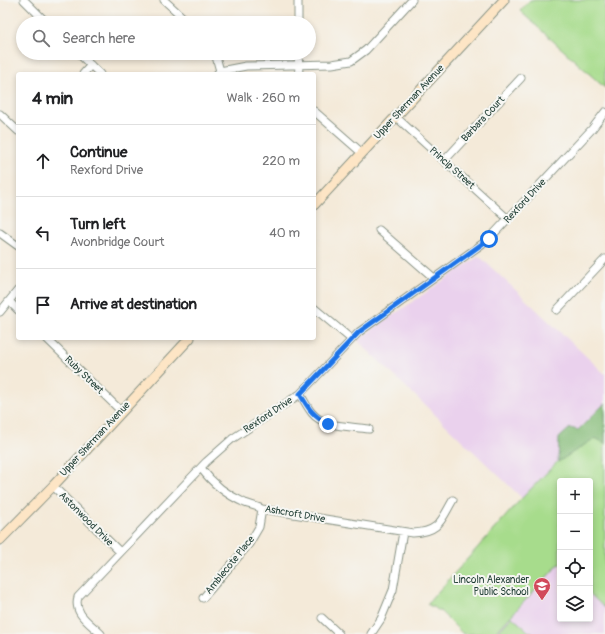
<!DOCTYPE html>
<meta charset="utf-8">
<style>
:root{--surface:#fff;--page:#f6f6f6;--text:#202124;--muted:#757577;--line:#e0e0e0}
body{margin:0;font-family:Pangolin,sans-serif;background:var(--page);color:var(--text)}
.controls{position:absolute;right:12px;bottom:12px;display:grid;overflow:hidden;border-radius:4px;box-shadow:0 2px 6px #0003}
.controls button{width:36px;height:36px;display:grid;place-items:center;padding:0;border:0;border-bottom:1px solid var(--line);background:var(--surface);color:var(--text);font:20px sans-serif}
.stop{position:absolute;width:12px;height:12px;margin:-9px;border:3px solid #1a73e8;border-radius:50%;background:#fff}
.stop.end{background:#1a73e8;border-color:#fff;box-shadow:0 1px 4px #0008}
.list{margin:0;padding:0;list-style:none}
h2{display:flex;justify-content:space-between;align-items:center;height:52px;margin:0;padding:0 16px;font-size:17px}
h2 small{font-size:13px;font-weight:400;color:var(--muted)}
.list li{display:grid;grid-template-columns:26px 1fr auto;gap:12px;align-items:center;box-sizing:border-box;height:72px;padding:0 16px;border-top:1px solid var(--line)}
.list b{display:block;font-size:15px;white-space:nowrap}
.list p{margin:0;font-size:13px;white-space:nowrap;color:var(--muted)}
.list em{font-size:13px;font-style:normal;color:var(--muted)}
.icon{flex:none;width:22px;height:22px;fill:none;stroke:currentColor;stroke-width:2;stroke-linecap:round;stroke-linejoin:round}
.map{position:relative;flex:none;width:605px;height:634px;overflow:hidden}
.search{position:absolute;background:var(--surface);box-shadow:0 2px 6px #0003;left:16px;top:16px;width:300px;height:44px;display:flex;align-items:center;gap:10px;box-sizing:border-box;padding:0 14px;border-radius:22px;color:var(--muted);font-size:15px}
.panel{position:absolute;background:var(--surface);box-shadow:0 2px 6px #0003;left:16px;top:72px;width:300px;height:268px;border-radius:4px}
.map>svg:first-child{display:block}
.built{fill:#ead1ed}
.green{fill:#a7dc8c;stroke:#638c60}
.forest{fill:#85bc78;stroke:#527c56}
.lines{fill:none;stroke-linecap:round;stroke-linejoin:round}
.street-casing{stroke:#8a9486;stroke-width:9}
.secondary-casing{stroke:#8a9486;stroke-width:11}
.street{stroke:#fff;stroke-width:7}
.secondary{stroke:#fde5c5;stroke-width:9}
.route{stroke:#1a73e8;stroke-width:5}
.labels{text-anchor:middle;dominant-baseline:central;stroke-width:4;stroke-linejoin:round;paint-order:stroke}
.street-label{font-size:10px;fill:#1f3d34;stroke:#f6f6f2}
.poi-label{font-size:10px;fill:#1f3d34;stroke:#f6f6f2;text-anchor:end}
</style>
<div class="map">
<svg width="605" height="634" viewBox="0 0 605 634">
<rect width="100%" height="100%" fill="#f6f6f2"/>
<filter id="ink" filterUnits="userSpaceOnUse"><feTurbulence type="fractalNoise" baseFrequency=".025" numOctaves="2"/><feDisplacementMap in="SourceGraphic" scale="8" xChannelSelector="R" yChannelSelector="G"/><feConvolveMatrix kernelMatrix="1 2 1 2 8 2 1 2 1" color-interpolation-filters="sRGB"/></filter>
<filter id="wash" filterUnits="userSpaceOnUse"><feTurbulence type="fractalNoise" baseFrequency=".012" numOctaves="4" result="noise"/><feDisplacementMap in="SourceGraphic" scale="16" xChannelSelector="R" yChannelSelector="G"/><feGaussianBlur stdDeviation="0.9" result="paint"/><feColorMatrix in="noise" values="0 0 0 0 0 0 0 0 0 0 0 0 0 0 0 0 0 1.4 0 .05"/><feComposite in="paint" operator="in"/></filter>
<g filter="url(#wash)">
<rect width="100%" height="100%" fill="#f4ead9"/>
<path class="built" d="M479 256 605 374V413L522 498 358 341 370 331Z
M559 564 560 565V619H590V594L605 608V634H494Z"/>
<path class="green" d="M530 0H605V88L520 11Z
M605 413V608L590 594V481H560V565L559 564 494 634H463L440 611 427 604 522 498Z
M512 617 529 632H532L534 634H496Z"/>
<path class="forest" d="M605 403V443L595 438 558 462 559 438 570 428 578 430Z"/>
</g>
<g filter="url(#ink)">
<g class="lines">
<defs>
<path id="street" d="M24 0 47 23
M164 0 189 23
M298 0V23
M78 53 100 74
M215 53 220 71
M298 53 299 74
M83 74 91 65
M217 74 220 71 246 66 332 64 351 61 366 50 412 0
M314 111 362 153
M0 114 18 131
M396 117 508 219
M444 161 521 78
M379 230 434 278
M0 233 18 246
M9 301 18 310
M314 308 351 339
M557 310 605 259
M0 312 18 290
M46 338 121 411
M300 394C304 400 307 407 312 413 324 428 351 426 369 429
M201 468C212 483 227 495 245 503 250 505 257 506 262 509L413 533C440 532 441 520 453 500
M53 486 120 552
M203 598 249 544 259 527 262 509
M322 618 339 634
M101 634C90 623 73 614 78 597L206 462 232 439 300 394 359 332 489 239 592 129 605 112
M371 634 381 619 393 590 403 532"/>
<path id="secondary" d="M314 205 504 0
M0 540 53 486 190 338"/>
</defs>
<use href="#street" class="street-casing"/>
<use href="#secondary" class="secondary-casing"/>
<use href="#street" class="street"/>
<use href="#secondary" class="secondary"/>
</g>
</g>
<g class="lines" filter="url(#ink)">
<path class="route" d="M328 424C313 416 308 408 300 394L359 332 489 239"/>
</g>
<defs>
<symbol id="school-pin" viewBox="-11 -11 22 30"><path d="M0 17L-7.5 6A9.5 9.5 0 1 1 7.5 6Z" fill="#d1495b" stroke="#f6f6f2"/><path d="M0-5L7-2L0 1L-7-2ZM-4 1L0 2.5L4 1V4Q0 6-4 4Z" fill="#fff"/></symbol>
</defs>
<g fill-rule="evenodd">
<use href="#school-pin" x="532" y="576" width="20" height="27"/>
</g>
<g class="labels">
<g class="street-label">
<text transform="translate(409 102) rotate(-47)">Upper Sherman Avenue</text>
<text transform="translate(483 119) rotate(-47)">Barbara Court</text>
<text transform="translate(452 168) rotate(42)">Princip Street</text>
<text transform="translate(525 201) rotate(-47)">Rexford Drive</text>
<text transform="translate(84 375) rotate(44)">Ruby Street</text>
<text transform="translate(268 415) rotate(-34)">Rexford Drive</text>
<text transform="translate(95 439) rotate(-47)">Upper Sherman Avenue</text>
<text transform="translate(295 514) rotate(10)">Ashcroft Drive</text>
<text transform="translate(86 519) rotate(45)">Astonwood Drive</text>
<text transform="translate(230 565) rotate(-51)">Amblecote Place</text>
</g>
<g class="poi-label">
<text x="529" y="580">Lincoln Alexander<tspan x="529" dy="12">Public School</tspan></text>
</g>
</g>
</svg>
<div class="controls">
<button>+</button>
<button>−</button>
<button><svg class="icon" aria-label="locate" viewBox="0 0 24 24"><circle cx="12" cy="12" r="6"/><path d="M12 2v4M12 18v4M2 12h4M18 12h4"/></svg></button>
<button><svg class="icon" aria-label="layers" viewBox="0 0 24 24"><path d="M12 4l9 5-9 5-9-5zM3 14l9 5 9-5"/></svg></button>
</div>
<div class="stop" style="left:489px;top:239px"></div>
<div class="stop end" style="left:328px;top:424px"></div>
<div class="search"><svg class="icon" aria-label="search" viewBox="0 0 24 24"><circle cx="10" cy="10" r="6"/><path d="M15 15l6 6"/></svg>Search here</div>
<section class="panel">
<h2>4 min<small>Walk · 260 m</small></h2>
<ul class="list">
<li><svg class="icon" aria-label="ahead" viewBox="0 0 24 24"><path d="M12 20V5M6 11l6-6 6 6"/></svg><div><b>Continue</b><p>Rexford Drive</p></div><em>220 m</em></li>
<li><svg class="icon" aria-label="left" viewBox="0 0 24 24"><path d="M17 20v-9H6M10 6l-5 5 5 5"/></svg><div><b>Turn left</b><p>Avonbridge Court</p></div><em>40 m</em></li>
<li><svg class="icon" aria-label="arrive" viewBox="0 0 24 24"><path d="M6 21V4h12l-3 4 3 4H6"/></svg><div><b>Arrive at destination</b></div></li>
</ul>
</section>
</div>
